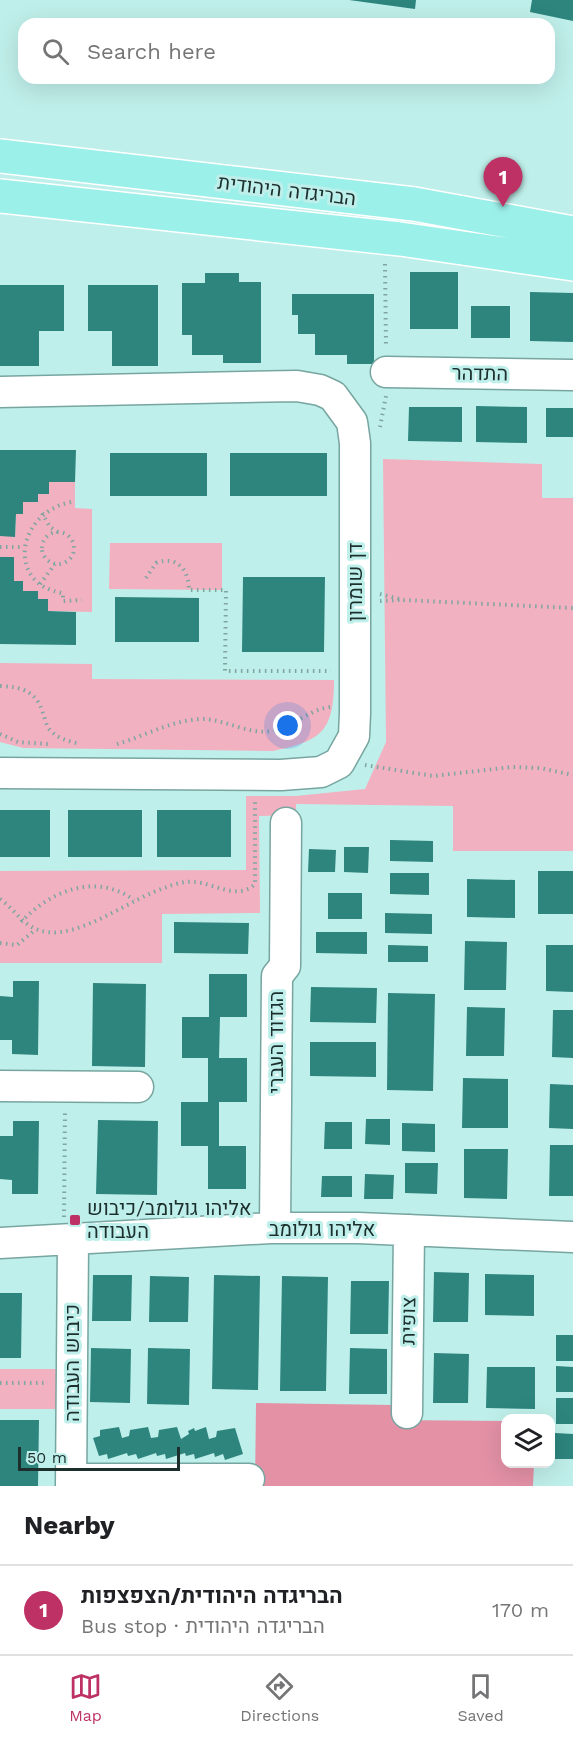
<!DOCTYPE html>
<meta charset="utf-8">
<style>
:root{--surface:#fff;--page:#f6f6f6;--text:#202124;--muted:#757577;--line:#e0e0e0;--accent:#bd3164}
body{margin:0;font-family:"Work Sans",Heebo,sans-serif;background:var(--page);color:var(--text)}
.controls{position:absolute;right:18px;bottom:18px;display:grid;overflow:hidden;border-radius:12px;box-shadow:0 6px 24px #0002}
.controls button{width:54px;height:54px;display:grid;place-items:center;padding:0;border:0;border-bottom:2px solid var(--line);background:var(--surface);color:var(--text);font:30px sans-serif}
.scale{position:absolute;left:18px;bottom:15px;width:162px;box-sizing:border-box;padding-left:6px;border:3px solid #1c2f2d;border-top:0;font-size:16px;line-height:21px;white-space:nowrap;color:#1c2f2d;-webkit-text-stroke:4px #bfefea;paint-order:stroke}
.you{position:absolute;left:288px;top:726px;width:21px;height:21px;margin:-15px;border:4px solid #fff;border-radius:50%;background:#1a73e8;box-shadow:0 0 0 9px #1a73e833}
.badge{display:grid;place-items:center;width:39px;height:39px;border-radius:50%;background:var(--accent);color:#fff;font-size:20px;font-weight:700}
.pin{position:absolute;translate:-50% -50px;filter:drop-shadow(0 2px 3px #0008)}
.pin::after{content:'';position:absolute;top:32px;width:21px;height:18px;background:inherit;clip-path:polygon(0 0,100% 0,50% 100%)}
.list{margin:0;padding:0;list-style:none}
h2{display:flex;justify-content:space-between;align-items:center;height:78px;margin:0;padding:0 24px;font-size:26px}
h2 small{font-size:20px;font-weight:400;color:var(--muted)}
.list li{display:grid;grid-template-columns:39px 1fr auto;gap:18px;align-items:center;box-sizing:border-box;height:90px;padding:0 24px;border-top:2px solid var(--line)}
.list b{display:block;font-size:22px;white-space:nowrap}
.list p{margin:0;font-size:20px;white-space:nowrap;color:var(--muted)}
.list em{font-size:20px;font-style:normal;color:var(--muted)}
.icon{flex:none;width:33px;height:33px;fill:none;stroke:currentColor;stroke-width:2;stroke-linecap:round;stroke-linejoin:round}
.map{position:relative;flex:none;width:573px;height:1486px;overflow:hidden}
.search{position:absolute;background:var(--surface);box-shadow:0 6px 24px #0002;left:18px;right:18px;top:18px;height:66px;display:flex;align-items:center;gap:15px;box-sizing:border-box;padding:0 21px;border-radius:18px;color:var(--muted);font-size:22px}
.sheet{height:168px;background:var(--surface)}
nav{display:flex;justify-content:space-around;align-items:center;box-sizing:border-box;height:84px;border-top:2px solid var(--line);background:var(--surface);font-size:16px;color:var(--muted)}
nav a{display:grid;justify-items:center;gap:3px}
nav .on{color:var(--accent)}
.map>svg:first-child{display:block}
.green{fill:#f2b1c0}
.forest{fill:#e491a6}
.building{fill:#2d857e}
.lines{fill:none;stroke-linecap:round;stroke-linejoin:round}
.minor-casing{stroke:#77a5a0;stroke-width:33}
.major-casing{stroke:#fff;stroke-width:36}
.path{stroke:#80a5a1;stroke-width:4;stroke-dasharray:1.5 4.5;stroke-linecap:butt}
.minor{stroke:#fff;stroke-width:30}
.major{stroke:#9bf0e9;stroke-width:33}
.poi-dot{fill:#bd3164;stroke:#bfefea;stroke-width:2}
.labels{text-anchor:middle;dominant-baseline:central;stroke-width:6;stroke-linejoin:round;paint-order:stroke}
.street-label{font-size:20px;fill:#1c2f2d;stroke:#bfefea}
.poi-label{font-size:20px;fill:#1c2f2d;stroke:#bfefea;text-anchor:start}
</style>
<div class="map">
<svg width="573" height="1486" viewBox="0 0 573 1486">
<rect width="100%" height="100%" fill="#bfefea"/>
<path class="green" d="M383 459 542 464V498H573V851H453V806L296 804V815L259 816 260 913 162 914V963H0V871L246 870V796H296L365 789 386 742Z
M49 482H75V508L92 509V612L48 611V599H38V591H23V581H14L0 557V536H15L16 514 23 502H38V494H48Z
M110 543H222V590L109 589Z
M0 663 92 664V679L334 680C334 731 322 741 273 751L23 748 0 742Z
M0 1369H58V1409H0Z"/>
<path class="forest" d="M256 1403 394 1405 395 1420 505 1421 506 1464H534L533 1486H255Z"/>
<path class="building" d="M349 0H416L415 9Z
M532 0H573V21L530 12Z
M410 272H458V329H410Z
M205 273H239V282H261V363H223V355H192V335H182V283H205Z
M0 285H64V331H39V366H0Z
M88 285H158V366H112V331H88Z
M530 292 573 293V342L530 341Z
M292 294H374V364H347V355H315V334H298V315H292Z
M471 306H510V338H471Z
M476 406 527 407V443L476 442Z
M409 407H462V442L408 441Z
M546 408H573V437H546Z
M0 450H76L75 482H49V494H38V502H23V514H16L15 537 0 536Z
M110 453H207V496H110Z
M230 453H327V496H230Z
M0 557H14V581H23V591H38V599H48V611L76 612V645L0 644Z
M243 577H325L324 652H242Z
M115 597 199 598V642H115Z
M0 810H50V857H0Z
M68 810H142V857H68Z
M157 810H231V857H157Z
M390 840 433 841V862L390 861Z
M344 847H369L368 873 344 872Z
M309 849 336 850 335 872H308Z
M538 871H573V914H538Z
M390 873H429V895L390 894Z
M467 879 515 880V918L467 917Z
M328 893H362V919H328Z
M385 913 432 914V934L385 933Z
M174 922 249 923 248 954 174 953Z
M316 932H367V954L316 953Z
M465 941 507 942 506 990H464Z
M388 945 428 946V962H388Z
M546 945H573V992L546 991Z
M209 974H247V1017H220L219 1058H247V1102H219V1146H246V1189H208V1146H181V1102H208V1058H182V1017H209Z
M13 981H39L38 1055 12 1054V1040H0V996L13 997Z
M93 983 146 984 145 1067 92 1066Z
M311 987 377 988 376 1023 310 1022Z
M388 993 435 994 433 1091 387 1090Z
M467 1007 505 1008 504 1056H466Z
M553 1010H573V1058L552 1057Z
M310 1042H376V1077L310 1076Z
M463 1078 508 1079V1128H462Z
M550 1084 573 1085V1129L549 1128Z
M366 1119H390V1145L365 1144Z
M98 1120 158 1121 157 1195 96 1194Z
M13 1121H39L38 1194H12V1180L0 1179V1136H13Z
M325 1122H352V1149H324Z
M402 1123 435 1124V1152L402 1151Z
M550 1145H573V1196H549Z
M464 1149H508L507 1199 464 1198Z
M405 1163H438L437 1194 405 1193Z
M365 1174 394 1175 393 1199H364Z
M322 1176H352V1197H321Z
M434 1272 469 1273 468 1322H433Z
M485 1274 534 1275V1316L485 1315Z
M93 1275H132L131 1321H92Z
M214 1275 260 1276 258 1390 212 1389Z
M150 1276 189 1277 188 1322H149Z
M282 1276 328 1277 326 1391H280Z
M351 1281H389L388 1334H350Z
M0 1293H22L21 1358H0Z
M556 1335H573V1361H556Z
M91 1348 131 1349 130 1403 90 1402Z
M148 1348 190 1349 189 1405 147 1404Z
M350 1348 387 1349V1394H349Z
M434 1353 469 1354 468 1403H433Z
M556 1366 573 1367V1392H556Z
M487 1367H535V1409L486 1408Z
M556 1398H573V1424H556Z
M0 1420H39L38 1486H0Z
M119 1427 122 1438 129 1436 130 1430 148 1427 151 1438 158 1437 159 1430 177 1427 181 1439 189 1434 188 1431 194 1428 195 1431 206 1427 209 1439 216 1437 217 1431 235 1428 243 1454 225 1460 223 1454 215 1457 214 1453 195 1459 194 1454 186 1456 185 1453 166 1459 165 1454 157 1456 156 1453 138 1459 136 1454 128 1456 127 1453 108 1459 107 1454 99 1456 93 1438 100 1436V1430Z
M555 1433 573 1434V1459H555Z"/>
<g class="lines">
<defs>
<path id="minor" d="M386 372 573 375
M0 392 297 386 320 390 333 396 352 422 355 443V713L354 736 339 763 321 772 281 775 0 773
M0 1086 138 1087
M275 1228 277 976 285 966 286 823
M0 1243 271 1228H358L573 1237
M407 1413 409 1230
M71 1479H249
M71 1486 73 1241"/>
<path id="major" d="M0 156 414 204 573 233
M0 196 400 239 573 264"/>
</defs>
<use href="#minor" class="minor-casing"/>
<use href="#major" class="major-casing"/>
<path class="path" d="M385 264 386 346
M380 427 386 396
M71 502C16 513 6 585 63 593V601L82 600
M42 513 50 527 58 532
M42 548a16 16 0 1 1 32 0a16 16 0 1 1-32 0Z
M0 547H24
M146 578 156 563C177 555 189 570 189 590H226L225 671H331
M40 584 55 564
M380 594 404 600 573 608
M380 601 400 600
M0 686C22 687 36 691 43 713 45 718 46 726 50 730 58 739 69 741 80 744
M0 734 18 742 48 744
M117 744C145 736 172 720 202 719 225 719 248 735 271 731 293 727 308 710 330 707
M365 765 433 776 512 767 540 768 573 775
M0 899C17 911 24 929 47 932 83 937 131 898 167 887 175 884 184 881 194 882 214 883 238 901 255 884V798
M21 922C50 891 96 872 134 900
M0 943 17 945 35 930
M64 1217 65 1110
M0 1383H47"/>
<use href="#minor" class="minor"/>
<use href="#major" class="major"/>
</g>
<rect class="poi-dot" x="69" y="1214" width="12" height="12" rx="3"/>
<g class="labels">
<g class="street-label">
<text transform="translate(287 190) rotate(7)">הבריגדה היהודית</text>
<text transform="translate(480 373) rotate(1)">התדהר</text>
<text transform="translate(355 582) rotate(-90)">דן שומרון</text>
<text transform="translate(276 1042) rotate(-90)">הגדוד העברי</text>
<text x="322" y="1229">אליהו גולומב</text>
<text transform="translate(408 1321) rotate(-89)">צופית</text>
<text transform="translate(72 1363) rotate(-90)">כיבוש העבודה</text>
</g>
<g class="poi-label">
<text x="87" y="1208">אליהו גולומב/כיבוש<tspan x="87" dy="23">העבודה</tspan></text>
</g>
</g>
</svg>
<div class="controls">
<button><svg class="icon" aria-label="layers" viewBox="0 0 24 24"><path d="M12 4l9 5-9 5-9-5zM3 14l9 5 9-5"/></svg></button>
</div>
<div class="scale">50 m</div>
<div class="you"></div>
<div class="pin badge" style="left:503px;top:207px">1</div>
<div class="search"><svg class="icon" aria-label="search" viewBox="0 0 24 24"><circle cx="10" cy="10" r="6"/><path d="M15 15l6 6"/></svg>Search here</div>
</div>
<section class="sheet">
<h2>Nearby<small></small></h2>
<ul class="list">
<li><span class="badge">1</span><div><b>הבריגדה היהודית/הצפצפות</b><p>Bus stop · הבריגדה היהודית</p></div><em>170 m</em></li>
</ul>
</section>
<nav>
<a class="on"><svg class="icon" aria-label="map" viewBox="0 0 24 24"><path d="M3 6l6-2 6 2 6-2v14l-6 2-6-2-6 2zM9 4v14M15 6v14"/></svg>Map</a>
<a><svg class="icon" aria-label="directions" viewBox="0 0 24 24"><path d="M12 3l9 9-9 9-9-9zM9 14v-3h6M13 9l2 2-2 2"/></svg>Directions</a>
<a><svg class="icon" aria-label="saved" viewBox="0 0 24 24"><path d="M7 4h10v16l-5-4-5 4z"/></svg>Saved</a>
</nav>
